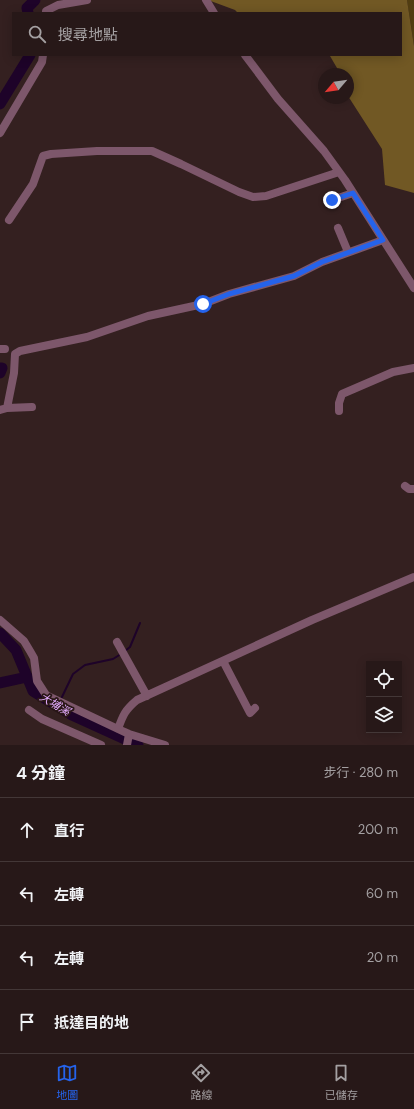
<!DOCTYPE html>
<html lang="zh-TW">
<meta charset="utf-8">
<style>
:root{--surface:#271818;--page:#332525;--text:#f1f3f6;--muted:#a4a0a2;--line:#433737;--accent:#2563eb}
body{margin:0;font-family:"DM Sans","Noto Sans TC",sans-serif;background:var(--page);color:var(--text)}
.controls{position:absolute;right:12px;bottom:12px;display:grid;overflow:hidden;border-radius:0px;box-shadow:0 2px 10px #0003}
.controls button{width:36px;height:36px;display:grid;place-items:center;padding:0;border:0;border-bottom:1px solid var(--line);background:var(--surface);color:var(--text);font:20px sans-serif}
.compass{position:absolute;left:318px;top:68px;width:36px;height:36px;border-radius:50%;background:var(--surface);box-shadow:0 2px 10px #0003;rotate:241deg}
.stop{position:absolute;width:12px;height:12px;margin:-9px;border:3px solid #2563eb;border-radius:50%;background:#fff}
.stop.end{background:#2563eb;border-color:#fff;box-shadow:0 1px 4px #0008}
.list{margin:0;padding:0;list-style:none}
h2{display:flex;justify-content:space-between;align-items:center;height:52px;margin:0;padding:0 16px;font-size:17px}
h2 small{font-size:13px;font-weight:400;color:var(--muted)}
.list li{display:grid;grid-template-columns:26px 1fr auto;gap:12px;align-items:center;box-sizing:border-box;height:64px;padding:0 16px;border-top:1px solid var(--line)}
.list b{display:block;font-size:15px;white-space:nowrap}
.list em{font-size:13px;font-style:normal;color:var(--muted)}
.icon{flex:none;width:22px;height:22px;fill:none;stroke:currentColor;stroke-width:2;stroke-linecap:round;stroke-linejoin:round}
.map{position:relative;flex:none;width:414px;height:745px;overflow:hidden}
.search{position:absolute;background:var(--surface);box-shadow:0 2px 10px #0003;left:12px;right:12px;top:12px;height:44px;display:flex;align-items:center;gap:10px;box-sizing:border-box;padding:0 14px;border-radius:0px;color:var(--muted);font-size:15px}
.sheet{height:308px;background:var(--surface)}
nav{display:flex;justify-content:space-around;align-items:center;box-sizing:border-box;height:56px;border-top:1px solid var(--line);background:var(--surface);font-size:11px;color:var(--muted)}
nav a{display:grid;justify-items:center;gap:2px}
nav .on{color:var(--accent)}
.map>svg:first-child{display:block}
.green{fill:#513d11}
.forest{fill:#715824}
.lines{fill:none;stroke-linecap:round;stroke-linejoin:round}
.stream{stroke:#1e0329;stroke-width:2}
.river{stroke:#1e0329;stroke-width:11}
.minor{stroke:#7d576b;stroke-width:8}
.route{stroke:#2563eb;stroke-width:5}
.labels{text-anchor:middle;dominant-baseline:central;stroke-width:3.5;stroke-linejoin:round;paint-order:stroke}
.water-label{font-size:11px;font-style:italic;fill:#e4acff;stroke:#2a1717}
</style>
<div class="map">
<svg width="414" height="745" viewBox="0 0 414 745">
<rect width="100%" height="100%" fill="#342020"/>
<path class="green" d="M407 0H414V46Z"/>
<path class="forest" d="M208 0H407L414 46V193L385 185 382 149 348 96V74H337V68L330 56 328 55H401V13H238L235 10Z"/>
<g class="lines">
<path class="stream" d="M125 651 130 647 140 623
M61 699 73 674 85 665 113 659 121 654"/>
<path class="river" d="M28 13 27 8 35 0
M0 104 30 55
M0 368H2L0 373
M0 633 16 650 33 691 72 715 138 745
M0 683 27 677"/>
<path class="minor" d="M206 0 214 13
M46 13V11L58 5 87 0
M245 55 278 99 324 151 345 180 414 288
M0 133 42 62 43 55
M332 200 353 193
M9 220 33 184 43 156 51 154 97 151H152L181 164 239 192 253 197 266 196 339 172
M338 228 348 252
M0 349H5
M7 408 32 407
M0 410 7 408 14 373 15 354 20 351 87 337 148 316 203 304 229 294 294 276 322 262 383 240
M339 411V403L342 394 393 372 414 368
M405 486 409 489H414
M0 620 24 641 30 651 34 658 37 681 46 695 118 729 129 734 165 745
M117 642 147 696
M223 661 250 713 255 708
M29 710 42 719 101 745
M118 729C123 715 125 710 137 700L312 620 414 577
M127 745 129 734"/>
</g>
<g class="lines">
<path class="route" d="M203 304 229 294 294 276 322 262 383 240 353 193 332 200"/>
</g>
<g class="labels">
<g class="water-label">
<text transform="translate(55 704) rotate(31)">大埔溪</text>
</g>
</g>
</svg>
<div class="controls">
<button><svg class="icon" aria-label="locate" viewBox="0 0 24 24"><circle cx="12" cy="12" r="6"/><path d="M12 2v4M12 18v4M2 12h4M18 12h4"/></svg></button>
<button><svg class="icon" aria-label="layers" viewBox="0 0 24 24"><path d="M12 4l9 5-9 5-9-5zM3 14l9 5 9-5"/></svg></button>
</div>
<svg class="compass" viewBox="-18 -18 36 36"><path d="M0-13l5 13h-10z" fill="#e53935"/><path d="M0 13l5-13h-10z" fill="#a4a0a2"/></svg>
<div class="stop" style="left:203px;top:304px"></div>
<div class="stop end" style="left:332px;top:200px"></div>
<div class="search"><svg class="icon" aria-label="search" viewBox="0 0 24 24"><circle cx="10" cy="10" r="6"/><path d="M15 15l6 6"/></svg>搜尋地點</div>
</div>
<section class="sheet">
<h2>4 分鐘<small>步行 · 280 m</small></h2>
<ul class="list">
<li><svg class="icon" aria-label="ahead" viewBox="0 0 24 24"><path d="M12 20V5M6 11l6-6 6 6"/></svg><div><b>直行</b></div><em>200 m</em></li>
<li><svg class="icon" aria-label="left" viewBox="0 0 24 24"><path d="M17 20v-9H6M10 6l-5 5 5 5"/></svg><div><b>左轉</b></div><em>60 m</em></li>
<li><svg class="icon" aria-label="left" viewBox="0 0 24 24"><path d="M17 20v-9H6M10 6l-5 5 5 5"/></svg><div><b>左轉</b></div><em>20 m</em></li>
<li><svg class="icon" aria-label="arrive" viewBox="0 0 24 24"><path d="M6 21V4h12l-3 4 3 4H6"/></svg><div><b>抵達目的地</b></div></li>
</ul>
</section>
<nav>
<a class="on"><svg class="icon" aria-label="map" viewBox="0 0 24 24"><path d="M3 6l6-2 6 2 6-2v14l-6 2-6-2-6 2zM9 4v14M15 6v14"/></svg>地圖</a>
<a><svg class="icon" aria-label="directions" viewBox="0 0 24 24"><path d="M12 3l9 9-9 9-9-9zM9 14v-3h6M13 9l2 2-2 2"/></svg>路線</a>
<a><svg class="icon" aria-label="saved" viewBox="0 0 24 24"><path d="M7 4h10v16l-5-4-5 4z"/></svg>已儲存</a>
</nav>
